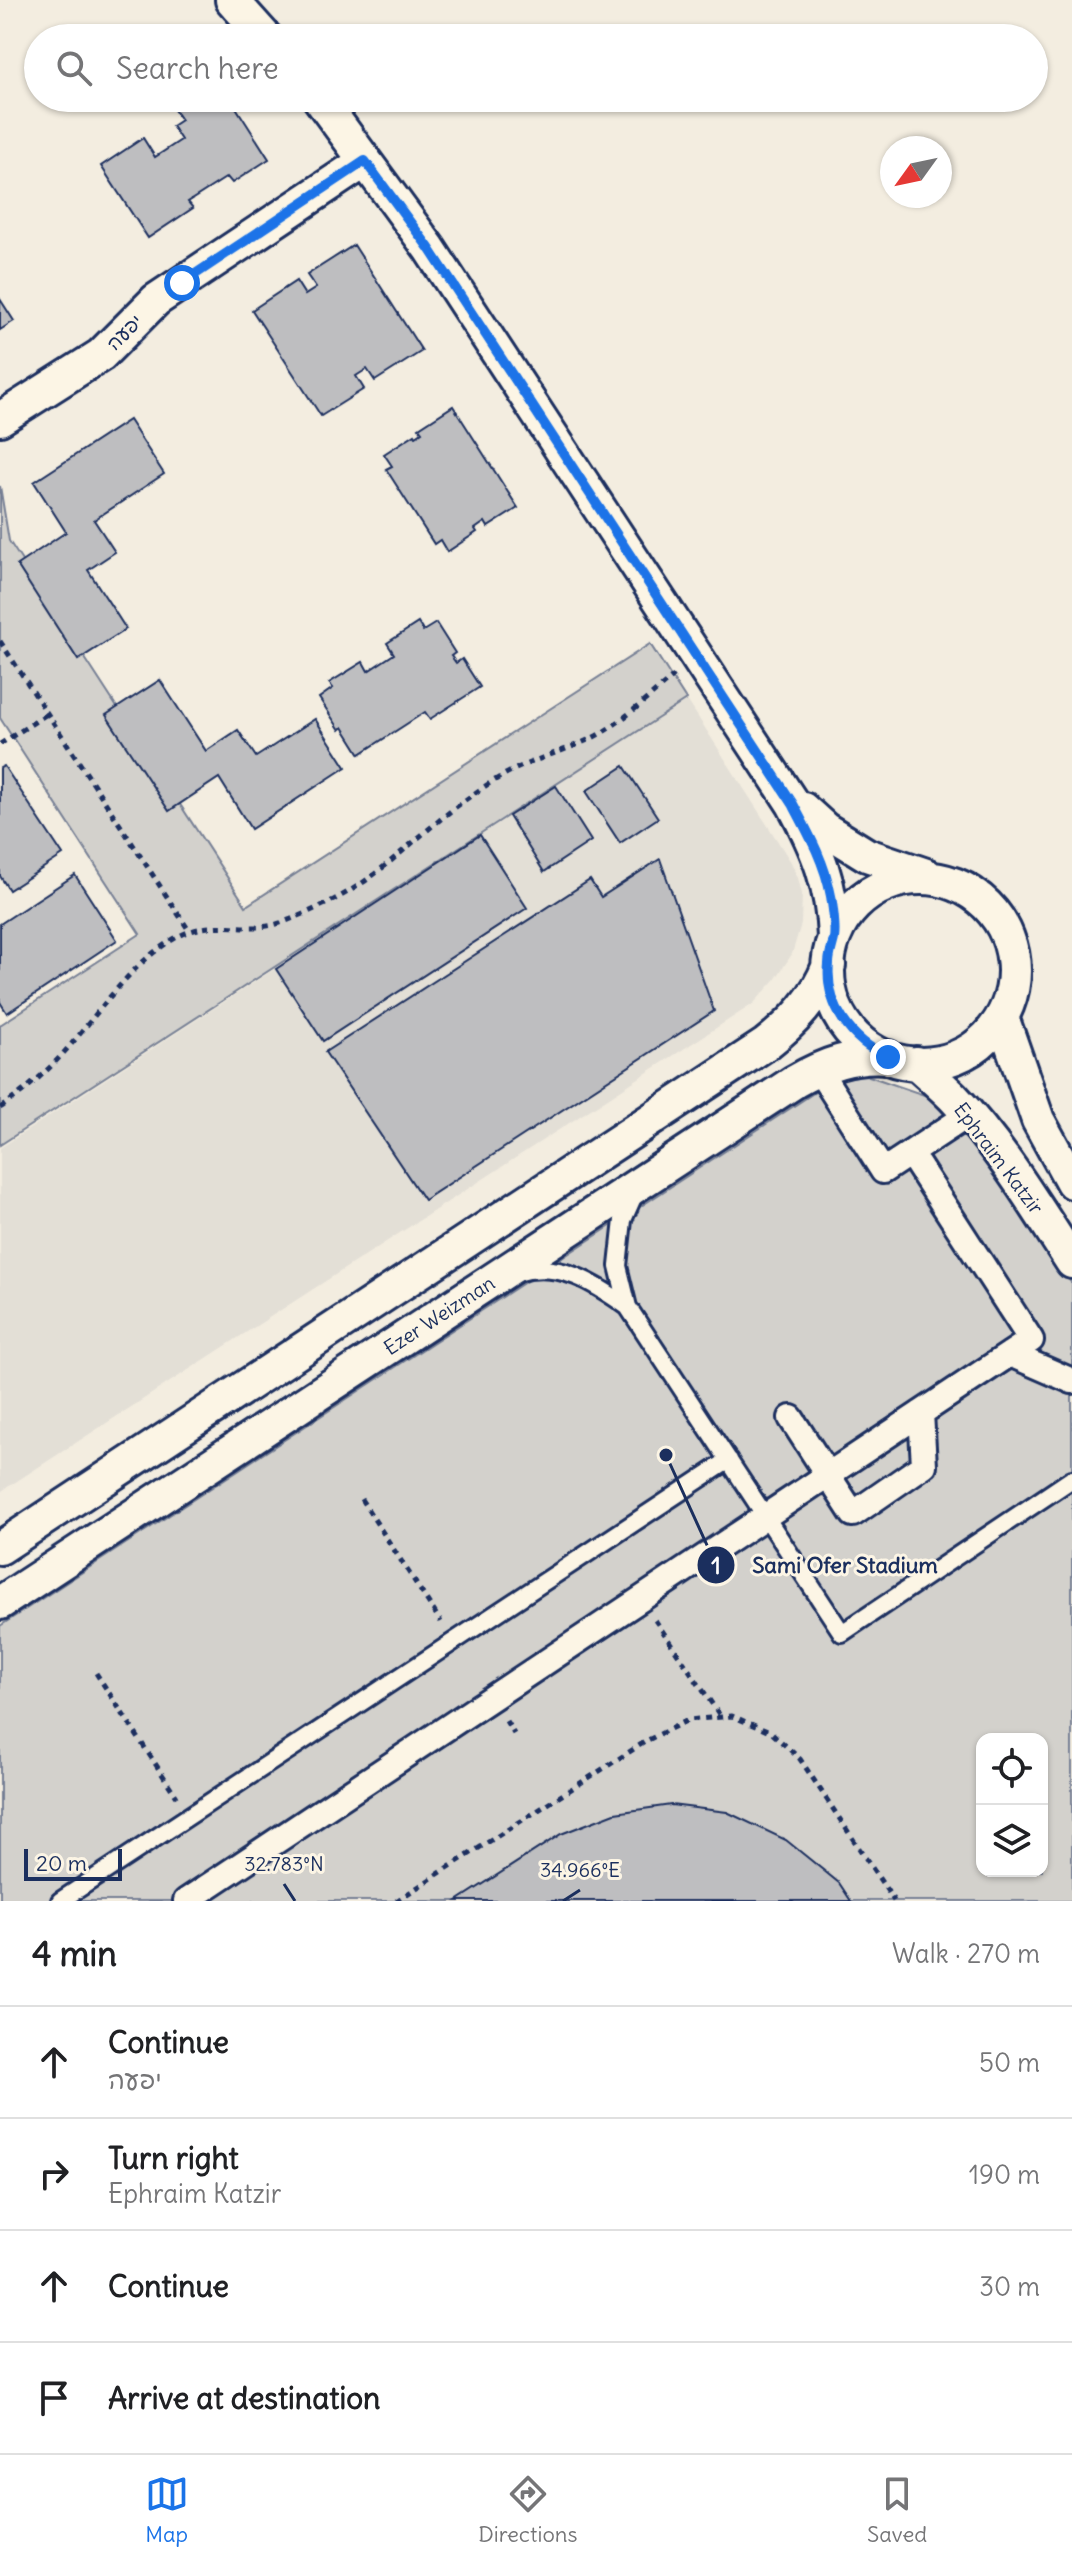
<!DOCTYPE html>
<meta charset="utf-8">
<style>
:root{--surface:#fff;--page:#f2f2f2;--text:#202124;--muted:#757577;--line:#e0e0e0;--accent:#1a73e8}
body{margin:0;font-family:Delius,"Playpen Sans Hebrew",sans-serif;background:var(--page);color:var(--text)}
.controls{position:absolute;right:24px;bottom:24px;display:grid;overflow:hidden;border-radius:16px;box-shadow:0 2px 6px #0004}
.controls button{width:72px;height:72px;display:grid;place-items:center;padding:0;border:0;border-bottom:2px solid var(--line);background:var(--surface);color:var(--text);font:40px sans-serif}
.compass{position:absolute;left:880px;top:136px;width:72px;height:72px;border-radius:50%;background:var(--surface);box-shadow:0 2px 6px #0004;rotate:237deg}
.scale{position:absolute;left:24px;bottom:20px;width:98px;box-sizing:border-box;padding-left:8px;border:4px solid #1b2f5e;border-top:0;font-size:22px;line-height:28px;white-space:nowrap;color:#1b2f5e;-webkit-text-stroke:6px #fcf5e5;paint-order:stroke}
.stop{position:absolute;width:24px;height:24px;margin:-18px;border:6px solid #1a73e8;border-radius:50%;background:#fff}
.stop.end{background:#1a73e8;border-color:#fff;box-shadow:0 2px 8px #0008}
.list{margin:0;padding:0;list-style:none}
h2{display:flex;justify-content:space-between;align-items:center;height:104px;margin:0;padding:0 32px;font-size:34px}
h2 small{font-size:26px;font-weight:400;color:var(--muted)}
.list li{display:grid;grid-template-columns:52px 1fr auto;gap:24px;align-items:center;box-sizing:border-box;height:112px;padding:0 32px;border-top:2px solid var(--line)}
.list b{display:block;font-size:30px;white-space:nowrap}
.list p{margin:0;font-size:26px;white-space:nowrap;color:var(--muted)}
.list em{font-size:26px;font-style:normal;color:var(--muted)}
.icon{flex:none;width:44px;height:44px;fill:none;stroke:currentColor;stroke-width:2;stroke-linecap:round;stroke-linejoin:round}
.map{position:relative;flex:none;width:1072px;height:1901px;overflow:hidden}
.search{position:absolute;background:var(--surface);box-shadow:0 2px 6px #0004;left:24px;right:24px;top:24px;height:88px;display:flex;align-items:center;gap:20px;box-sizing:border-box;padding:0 28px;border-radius:44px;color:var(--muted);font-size:30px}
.sheet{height:552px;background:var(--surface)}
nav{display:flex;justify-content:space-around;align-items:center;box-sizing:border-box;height:112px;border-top:2px solid var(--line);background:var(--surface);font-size:22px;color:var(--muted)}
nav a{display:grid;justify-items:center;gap:4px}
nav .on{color:var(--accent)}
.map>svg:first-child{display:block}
.built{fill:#e3dfd6}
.green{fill:#d3d1cc;stroke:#778095;stroke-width:2;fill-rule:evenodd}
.building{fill:#bebec0;stroke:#1b2f5e;stroke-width:2}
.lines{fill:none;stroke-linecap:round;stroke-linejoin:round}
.service-casing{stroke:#1b2f5e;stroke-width:22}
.pedestrian-casing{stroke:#1b2f5e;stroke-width:30}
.minor-casing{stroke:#1b2f5e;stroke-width:38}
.path{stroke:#1b2f5e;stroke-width:5;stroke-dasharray:6 6;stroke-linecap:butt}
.service{stroke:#fcf5e5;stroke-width:16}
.pedestrian{stroke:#fcf5e5;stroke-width:24}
.minor{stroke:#fcf5e5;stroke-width:32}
.route{stroke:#1a73e8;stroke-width:10}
.ticks{fill:none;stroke:#1b2f5e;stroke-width:3}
.labels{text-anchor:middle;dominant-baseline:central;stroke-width:6;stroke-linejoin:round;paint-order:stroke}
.street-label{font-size:20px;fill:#1b2f5e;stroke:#fcf5e5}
.ticks-label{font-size:20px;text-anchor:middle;fill:#1b2f5e;stroke:#fcf5e5;stroke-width:6;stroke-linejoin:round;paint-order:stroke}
.leader{fill:none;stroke:#1b2f5e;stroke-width:3}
.callout-dot{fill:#1b2f5e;stroke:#fcf5e5;stroke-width:3}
.mark-label{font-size:24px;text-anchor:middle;font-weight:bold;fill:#fff}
.callout-label{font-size:22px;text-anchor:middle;font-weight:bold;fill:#1b2f5e;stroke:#fcf5e5;stroke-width:6;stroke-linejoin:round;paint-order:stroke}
</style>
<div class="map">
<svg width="1072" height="1901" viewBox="0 0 1072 1901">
<rect width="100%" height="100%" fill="#f3ede0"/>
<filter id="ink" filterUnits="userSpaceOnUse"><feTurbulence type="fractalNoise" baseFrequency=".0125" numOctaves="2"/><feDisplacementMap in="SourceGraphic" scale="16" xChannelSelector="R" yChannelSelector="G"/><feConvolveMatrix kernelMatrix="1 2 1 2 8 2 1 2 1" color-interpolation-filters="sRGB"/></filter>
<g filter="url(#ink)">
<path class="built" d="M687 700 791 862 798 878 802 894 801 924 792 954 775 980 753 1004 0 1492V1148Z"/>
<path class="green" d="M0 486 9 541 246 906 650 644 686 700 0 1145V1025L140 934 0 718Z
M866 1075 939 1100 975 1139 1072 1284V1901H0V1626L835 1079ZM982 1739H1042V1871H982Z"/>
<path class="building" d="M166 98H230L269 159 232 183 227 177 188 202 193 208 148 238 101 166 143 138 155 157 181 140 172 126 181 120Z
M354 245 422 351 375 381 367 369 356 376 364 389 321 416 252 310 296 281 305 295 316 288 307 275Z
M0 299 14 321 0 330Z
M453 406 518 508 488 527 485 522 475 529 477 532 447 552 440 540 434 544 386 469 392 466 384 454 415 434 416 436 422 432 419 428Z
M129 420 164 474 94 520 115 552 88 570 126 629 78 660 17 565 66 532 34 482Z
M418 623 423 631 436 623 455 653 451 656 456 663 462 659 480 687 430 719 425 712 360 754 343 727 340 730 319 698 333 688 329 683 363 662 368 671 394 654 387 643Z
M160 680 206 751 238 730 256 757 315 719 346 767 251 829 219 778 169 811 106 715Z
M4 766 63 855 9 890 0 876V768Z
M624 766 658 818 620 843 586 791Z
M556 786 591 841 544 872 509 816Z
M480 835 527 908 323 1041 276 969Z
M660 859 714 1011 424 1200 325 1052 590 880 601 897Z
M75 875 117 940 7 1013 0 1002V924Z
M671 1805 727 1812 786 1840 839 1883 851 1901H457L561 1834 615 1813Z"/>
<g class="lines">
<defs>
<path id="service" d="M635 1193 623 1220 618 1266 628 1307 842 1633 1072 1479
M516 1273C560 1260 594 1283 628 1307
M60 1901 729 1460"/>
<path id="pedestrian" d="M818 1069 883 1171 968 1115
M1010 1354 1072 1381
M791 1418 853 1514 924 1465 921 1413
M186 1901 1031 1340 910 1153"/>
<path id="minor" d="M232 0 266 38
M319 98 429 248 793 804C818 850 832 885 834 937
M0 419 101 355 156 300 365 161
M803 809 825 829 867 855 926 875
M828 971a93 93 0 1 1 186 0a93 93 0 1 1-186 0Z
M1002 1017 1038 1120 1072 1182
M916 1063C928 1074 941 1085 953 1097 999 1145 1035 1205 1072 1262
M0 1548 766 1044C794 1022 816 999 829 965
M0 1603 794 1082C825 1064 853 1054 888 1057"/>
</defs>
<use href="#service" class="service-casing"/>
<use href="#pedestrian" class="pedestrian-casing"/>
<use href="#minor" class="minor-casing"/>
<path class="path" d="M0 641 190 932
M0 744 47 714
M0 1108C25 1091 48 1071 68 1048 101 1010 133 960 179 936 219 916 249 936 286 921 315 910 347 895 372 876 415 843 454 803 502 776 530 760 563 752 592 738 622 723 648 697 674 676
M361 1499 441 1622
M655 1620 721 1717
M96 1673 177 1797
M506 1721 514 1734
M396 1901 648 1740 688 1720 732 1716 772 1733 800 1759 894 1901"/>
<use href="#service" class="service"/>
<use href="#pedestrian" class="pedestrian"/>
<use href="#minor" class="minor"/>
</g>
</g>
<g class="lines" filter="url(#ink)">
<path class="route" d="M182 283 365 161 429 248 793 804C809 834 825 863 831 896 833 909 836 926 834 939 832 948 829 955 829 964 825 1005 851 1041 888 1057"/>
</g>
<path class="ticks" d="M284 1884 295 1901M563 1901 580 1890"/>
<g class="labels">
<g class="street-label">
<text transform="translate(124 332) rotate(-45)">יפעה</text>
<text transform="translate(999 1158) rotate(53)">Ephraim Katzir</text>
<text transform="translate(439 1315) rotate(-33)">Ezer Weizman</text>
</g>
</g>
<g class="ticks-label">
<text x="284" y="1871">32.783°N</text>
<text x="580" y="1877">34.966°E</text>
</g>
<path class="leader" d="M666 1455L716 1565"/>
<g class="callout-dot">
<circle cx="666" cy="1455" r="8"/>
<circle cx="716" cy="1565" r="20"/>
</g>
<g class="mark-label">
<text x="716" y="1574">1</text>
</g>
<g class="callout-label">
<text x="845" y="1573">Sami Ofer Stadium</text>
</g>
</svg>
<div class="controls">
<button><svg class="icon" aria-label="locate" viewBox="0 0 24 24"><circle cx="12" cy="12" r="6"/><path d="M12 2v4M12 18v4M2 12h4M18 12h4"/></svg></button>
<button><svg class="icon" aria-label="layers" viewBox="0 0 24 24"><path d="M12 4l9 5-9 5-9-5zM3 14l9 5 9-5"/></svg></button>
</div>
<svg class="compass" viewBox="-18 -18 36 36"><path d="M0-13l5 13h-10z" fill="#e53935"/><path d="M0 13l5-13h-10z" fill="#757577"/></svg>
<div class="scale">20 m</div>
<div class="stop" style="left:182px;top:283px"></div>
<div class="stop end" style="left:888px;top:1057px"></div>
<div class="search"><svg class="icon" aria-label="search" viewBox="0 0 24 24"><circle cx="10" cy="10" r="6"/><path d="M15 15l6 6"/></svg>Search here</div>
</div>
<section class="sheet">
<h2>4 min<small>Walk · 270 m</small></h2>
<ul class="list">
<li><svg class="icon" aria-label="ahead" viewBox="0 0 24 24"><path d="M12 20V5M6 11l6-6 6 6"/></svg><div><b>Continue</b><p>יפעה</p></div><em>50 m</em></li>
<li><svg class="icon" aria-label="right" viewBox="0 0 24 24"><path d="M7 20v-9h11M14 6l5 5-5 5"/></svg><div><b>Turn right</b><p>Ephraim Katzir</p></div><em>190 m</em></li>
<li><svg class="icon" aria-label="ahead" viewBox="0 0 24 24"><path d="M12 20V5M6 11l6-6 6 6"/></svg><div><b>Continue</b></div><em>30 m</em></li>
<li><svg class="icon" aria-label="arrive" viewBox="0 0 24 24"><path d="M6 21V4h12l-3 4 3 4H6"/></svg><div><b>Arrive at destination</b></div></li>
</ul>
</section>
<nav>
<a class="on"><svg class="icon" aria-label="map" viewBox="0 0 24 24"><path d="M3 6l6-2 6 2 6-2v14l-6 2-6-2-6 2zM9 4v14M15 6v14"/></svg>Map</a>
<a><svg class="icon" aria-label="directions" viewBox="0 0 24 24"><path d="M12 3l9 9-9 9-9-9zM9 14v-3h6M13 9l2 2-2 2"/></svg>Directions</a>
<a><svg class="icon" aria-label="saved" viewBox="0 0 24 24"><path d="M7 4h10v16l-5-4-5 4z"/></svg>Saved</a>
</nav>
